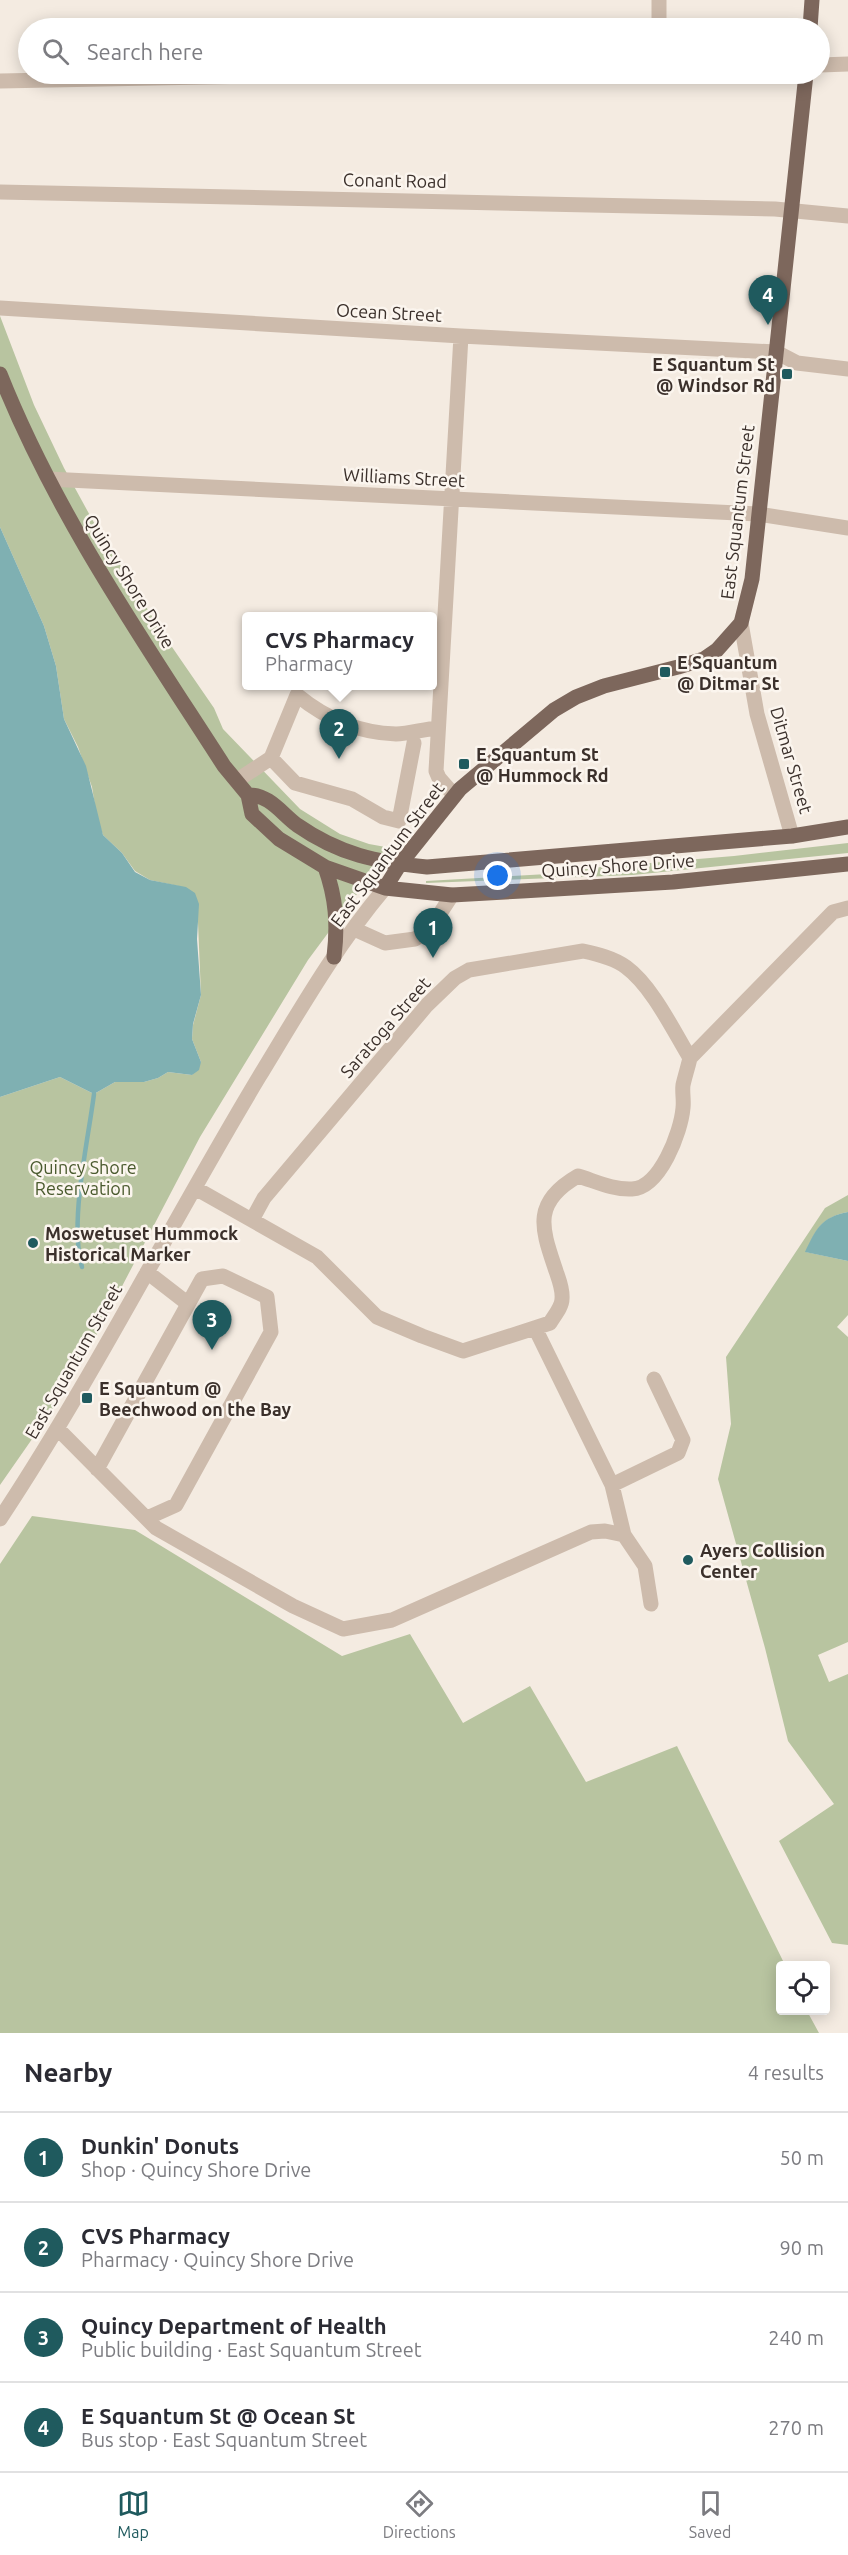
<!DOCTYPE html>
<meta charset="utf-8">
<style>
:root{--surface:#fff;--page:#f7f7f7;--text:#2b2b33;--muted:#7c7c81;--line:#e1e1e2;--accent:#1f5a5e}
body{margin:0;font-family:Ubuntu,sans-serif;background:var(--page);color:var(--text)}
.controls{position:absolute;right:18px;bottom:18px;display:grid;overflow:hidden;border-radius:6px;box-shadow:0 3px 15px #0003}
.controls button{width:54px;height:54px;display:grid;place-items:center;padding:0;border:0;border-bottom:2px solid var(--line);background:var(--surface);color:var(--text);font:30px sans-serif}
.you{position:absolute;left:498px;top:876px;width:21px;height:21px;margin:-15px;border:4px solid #fff;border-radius:50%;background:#1a73e8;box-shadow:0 0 0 9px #1a73e833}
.badge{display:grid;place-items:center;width:39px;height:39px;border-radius:50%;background:var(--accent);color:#fff;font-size:20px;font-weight:700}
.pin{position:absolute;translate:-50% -50px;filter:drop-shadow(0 2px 3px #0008)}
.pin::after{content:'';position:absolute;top:32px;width:21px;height:18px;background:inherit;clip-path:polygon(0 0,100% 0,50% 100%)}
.popup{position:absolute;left:242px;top:612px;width:195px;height:78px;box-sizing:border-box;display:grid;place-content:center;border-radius:6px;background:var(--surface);filter:drop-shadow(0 2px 4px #0005);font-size:20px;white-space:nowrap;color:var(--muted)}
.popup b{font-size:22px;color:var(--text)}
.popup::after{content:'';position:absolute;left:50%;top:100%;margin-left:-12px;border:12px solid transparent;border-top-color:var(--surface)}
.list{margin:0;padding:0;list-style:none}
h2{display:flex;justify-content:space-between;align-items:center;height:78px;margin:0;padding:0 24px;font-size:26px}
h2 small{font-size:20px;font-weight:400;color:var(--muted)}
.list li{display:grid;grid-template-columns:39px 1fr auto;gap:18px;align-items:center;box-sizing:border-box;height:90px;padding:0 24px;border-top:2px solid var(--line)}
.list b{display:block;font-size:22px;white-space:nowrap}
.list p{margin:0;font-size:20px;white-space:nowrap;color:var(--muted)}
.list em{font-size:20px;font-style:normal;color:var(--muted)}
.icon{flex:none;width:33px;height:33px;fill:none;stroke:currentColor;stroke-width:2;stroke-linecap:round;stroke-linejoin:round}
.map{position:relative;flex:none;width:848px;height:2033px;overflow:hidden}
.search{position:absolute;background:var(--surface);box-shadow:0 3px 15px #0003;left:18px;right:18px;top:18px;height:66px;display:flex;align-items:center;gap:15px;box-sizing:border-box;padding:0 21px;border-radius:33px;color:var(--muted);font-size:22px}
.sheet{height:438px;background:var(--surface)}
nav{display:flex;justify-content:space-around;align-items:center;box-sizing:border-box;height:84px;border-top:2px solid var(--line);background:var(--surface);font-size:16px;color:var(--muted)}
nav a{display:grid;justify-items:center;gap:3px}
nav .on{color:var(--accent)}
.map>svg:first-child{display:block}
.green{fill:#b8c4a0}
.water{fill:#7fb0b2}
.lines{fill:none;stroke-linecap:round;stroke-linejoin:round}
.stream{stroke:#7fb0b2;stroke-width:4.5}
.minor{stroke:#cdbbac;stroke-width:15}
.major{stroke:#7d675c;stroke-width:15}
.poi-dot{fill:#1f5a5e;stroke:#fbf5ee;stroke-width:2}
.labels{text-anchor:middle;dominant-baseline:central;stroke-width:5;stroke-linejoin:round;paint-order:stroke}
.street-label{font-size:18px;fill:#3b302b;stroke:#fbf5ee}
.poi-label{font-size:18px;font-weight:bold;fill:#3b302b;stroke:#fbf5ee;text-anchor:start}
.park-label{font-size:18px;fill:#4a5a2e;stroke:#fbf5ee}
</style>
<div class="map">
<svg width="848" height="2033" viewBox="0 0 848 2033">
<rect width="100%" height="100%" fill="#f4ebe1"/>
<path class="green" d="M0 316 34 405 64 468 93 521 161 631 214 708 223 729 300 809 340 834 369 844 391 848 308 960 200 1137 95 1338 53 1409 0 1485V1097L60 1077 94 1094 115 1082H144L158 1078 168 1072 192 1075 201 1062 192 1039 193 1025 201 995 198 923 178 886 150 880 135 871 122 853 103 835 97 818 92 787 78 747 64 719 56 666 44 626 0 527Z
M848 843V853L633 875 426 883V881L565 873 590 868 734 856Z
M848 1195V1212C822 1217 816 1229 806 1252L848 1261V1315L837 1327 848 1337V1642L818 1655 829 1682 848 1674V1945L832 1943 779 1841 834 1804 788 1741 765 1648 718 1479 731 1424 726 1357 825 1208Z
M32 1516 135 1530 342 1656 410 1634 463 1723 530 1686 586 1782 677 1746 785 1965 780 1966V2010L807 2011 819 2033H0V1564Z"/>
<path class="water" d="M0 527 44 626 56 666 64 719 86 766 103 835 122 853 135 872 150 880 186 887 195 893 199 904 197 939 201 995 193 1024 192 1039 201 1062 199 1070 192 1075 168 1072 158 1078 144 1082H115L94 1094 60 1077 0 1097Z
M848 1212V1261L805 1252C816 1229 821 1217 848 1212Z"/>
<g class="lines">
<path class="stream" d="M82 1267C69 1222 88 1142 94 1094"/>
<path class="minor" d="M659 0V28
M820 65 848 64
M0 81 358 74
M0 192 775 209 848 216
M0 308 461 336 776 352 797 363 848 369
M48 479 758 514 848 528
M741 623 757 714 792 836
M271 758 295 783 352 799 383 817 399 821 414 743
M236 781 271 758 297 695C325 718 358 733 396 734 409 734 424 729 438 728
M454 795 439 778 436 771 461 336
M354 929 385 943 415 939 430 929 452 895
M195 1188 317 1257 377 1317 422 1336 463 1351 550 1323C554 1316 562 1307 562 1299 563 1289 559 1280 556 1271 542 1229 531 1203 578 1176 595 1181 613 1190 632 1189 660 1188 681 1132 683 1108 684 1100 682 1092 683 1085 685 1076 688 1067 690 1058L833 912 848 908
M252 1220 264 1198 427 1005 455 978 469 970 583 951C597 954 614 958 626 967 652 986 673 1030 690 1058
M147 1272 187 1303
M535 1328 612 1485 624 1535
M57 1428 156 1528 293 1606 343 1629 392 1620 591 1532 605 1531 624 1535 645 1566 651 1604
M97 1469 202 1279 223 1276 267 1297 271 1332 176 1505 147 1518
M612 1485 678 1453 683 1440 654 1379
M0 1519C94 1377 171 1223 259 1077 298 1013 336 946 385 888"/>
<path class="major" d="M810 28 812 0
M0 374C56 515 143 640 224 766L248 795 252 814 279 839 325 867 385 888 452 895 522 891 673 882 848 864
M248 795C269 794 282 814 297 825 340 855 377 862 427 867L792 836 848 827
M325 867C336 898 338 924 334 957
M385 888 400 864 460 789 554 710 576 697 604 686 678 667 704 659 717 650 741 623 752 579 806 74"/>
</g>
<g class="poi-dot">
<rect x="781" y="368" width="12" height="12" rx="3"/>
<rect x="659" y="666" width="12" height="12" rx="3"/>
<rect x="458" y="758" width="12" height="12" rx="3"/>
<circle cx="33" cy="1243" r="6"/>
<rect x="81" y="1392" width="12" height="12" rx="3"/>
<circle cx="688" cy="1560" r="6"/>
</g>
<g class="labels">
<g class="street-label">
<text transform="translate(395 180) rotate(1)">Conant Road</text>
<text transform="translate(389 312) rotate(3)">Ocean Street</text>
<text transform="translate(404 477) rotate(3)">Williams Street</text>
<text transform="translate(737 512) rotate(-83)">East Squantum Street</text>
<text transform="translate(130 581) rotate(58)">Quincy Shore Drive</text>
<text transform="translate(792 760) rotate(74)">Ditmar Street</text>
<text transform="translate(387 854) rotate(-53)">East Squantum Street</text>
<text transform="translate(618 865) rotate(-4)">Quincy Shore Drive</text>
<text transform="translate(385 1027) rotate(-49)">Saratoga Street</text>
<text transform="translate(73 1361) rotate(-60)">East Squantum Street</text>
</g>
<g class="poi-label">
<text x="775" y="364" text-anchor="end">E Squantum St<tspan x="775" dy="21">@ Windsor Rd</tspan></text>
<text x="677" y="662">E Squantum<tspan x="677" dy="21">@ Ditmar St</tspan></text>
<text x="476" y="754">E Squantum St<tspan x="476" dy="21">@ Hummock Rd</tspan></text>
<text x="45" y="1233">Moswetuset Hummock<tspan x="45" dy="21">Historical Marker</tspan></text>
<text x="99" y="1388">E Squantum @<tspan x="99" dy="21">Beechwood on the Bay</tspan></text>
<text x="700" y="1550">Ayers Collision<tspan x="700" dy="21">Center</tspan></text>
</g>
<g class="park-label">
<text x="83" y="1167">Quincy Shore<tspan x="83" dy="21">Reservation</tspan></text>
</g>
</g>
</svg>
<div class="controls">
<button><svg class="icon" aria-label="locate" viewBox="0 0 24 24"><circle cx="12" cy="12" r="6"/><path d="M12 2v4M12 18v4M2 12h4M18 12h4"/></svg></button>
</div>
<div class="you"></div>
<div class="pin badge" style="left:433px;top:958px">1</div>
<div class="pin badge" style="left:339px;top:759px">2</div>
<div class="popup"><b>CVS Pharmacy</b>Pharmacy</div>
<div class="pin badge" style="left:212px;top:1350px">3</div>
<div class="pin badge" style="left:768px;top:325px">4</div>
<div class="search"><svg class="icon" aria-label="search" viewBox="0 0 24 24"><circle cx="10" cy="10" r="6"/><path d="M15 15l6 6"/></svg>Search here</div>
</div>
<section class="sheet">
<h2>Nearby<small>4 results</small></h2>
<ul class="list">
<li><span class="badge">1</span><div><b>Dunkin' Donuts</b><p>Shop · Quincy Shore Drive</p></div><em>50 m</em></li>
<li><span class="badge">2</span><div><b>CVS Pharmacy</b><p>Pharmacy · Quincy Shore Drive</p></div><em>90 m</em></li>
<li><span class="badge">3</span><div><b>Quincy Department of Health</b><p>Public building · East Squantum Street</p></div><em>240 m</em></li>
<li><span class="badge">4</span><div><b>E Squantum St @ Ocean St</b><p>Bus stop · East Squantum Street</p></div><em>270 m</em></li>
</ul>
</section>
<nav>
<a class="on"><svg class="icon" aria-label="map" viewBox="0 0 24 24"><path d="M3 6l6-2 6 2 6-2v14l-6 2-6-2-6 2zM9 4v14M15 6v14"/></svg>Map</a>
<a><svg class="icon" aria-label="directions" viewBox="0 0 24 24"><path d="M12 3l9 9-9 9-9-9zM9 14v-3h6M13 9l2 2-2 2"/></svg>Directions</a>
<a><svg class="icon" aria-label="saved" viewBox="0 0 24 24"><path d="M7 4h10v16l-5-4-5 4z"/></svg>Saved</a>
</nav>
